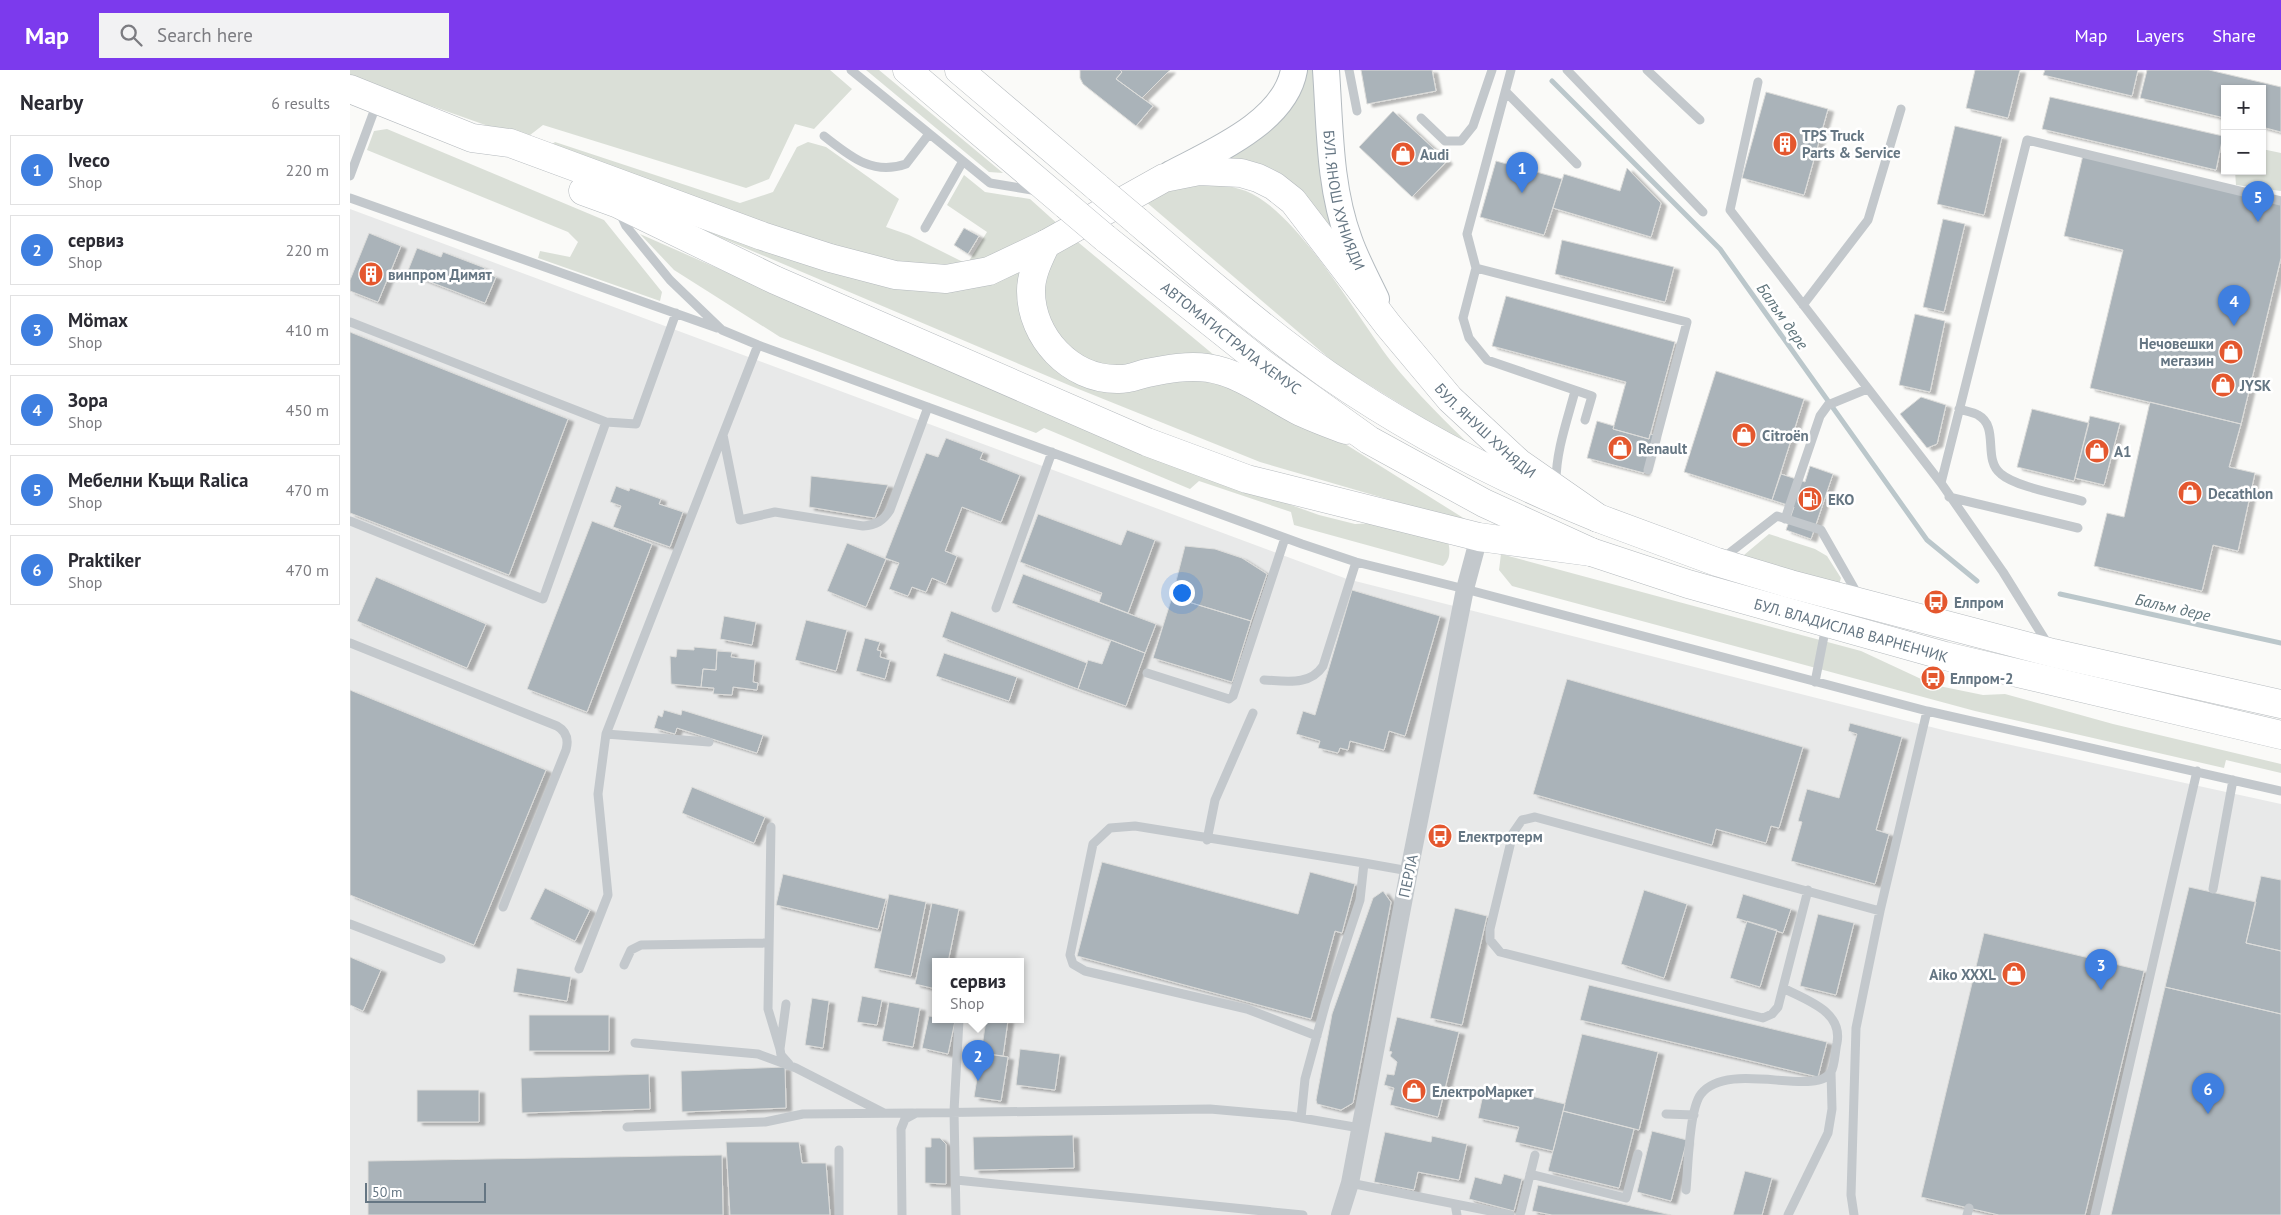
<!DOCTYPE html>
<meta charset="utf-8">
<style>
:root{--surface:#fff;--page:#f2f2f3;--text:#2b2b33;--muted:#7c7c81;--line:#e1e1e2;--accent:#7c3aed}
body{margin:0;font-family:"PT Sans",sans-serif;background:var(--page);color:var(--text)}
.controls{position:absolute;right:15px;top:15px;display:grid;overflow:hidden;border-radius:0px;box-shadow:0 1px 4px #0004}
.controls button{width:45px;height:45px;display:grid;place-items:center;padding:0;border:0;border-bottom:1px solid var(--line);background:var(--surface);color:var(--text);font:25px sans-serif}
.scale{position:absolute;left:15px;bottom:12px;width:121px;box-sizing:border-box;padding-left:5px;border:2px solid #657683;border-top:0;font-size:14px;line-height:18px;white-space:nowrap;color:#657683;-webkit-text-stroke:4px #fff;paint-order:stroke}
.you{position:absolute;left:831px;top:522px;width:18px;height:18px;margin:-12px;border:4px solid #fff;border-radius:50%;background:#1a73e8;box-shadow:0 0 0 8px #1a73e833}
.badge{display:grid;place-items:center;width:32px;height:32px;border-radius:50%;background:var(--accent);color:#fff;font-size:16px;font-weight:700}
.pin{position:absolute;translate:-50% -41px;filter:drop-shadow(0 1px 2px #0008)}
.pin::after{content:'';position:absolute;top:26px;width:18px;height:15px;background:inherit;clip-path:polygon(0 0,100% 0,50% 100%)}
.popup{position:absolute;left:582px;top:888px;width:92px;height:65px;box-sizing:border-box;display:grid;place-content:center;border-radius:0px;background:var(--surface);filter:drop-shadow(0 1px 4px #0005);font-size:16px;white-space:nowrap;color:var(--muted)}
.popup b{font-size:19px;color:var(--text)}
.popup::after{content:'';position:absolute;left:50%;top:100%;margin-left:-10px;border:10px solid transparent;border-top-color:var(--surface)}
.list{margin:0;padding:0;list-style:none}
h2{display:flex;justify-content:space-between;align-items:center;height:65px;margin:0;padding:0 20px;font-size:21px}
h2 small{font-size:16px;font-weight:400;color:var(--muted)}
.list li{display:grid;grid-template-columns:32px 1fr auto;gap:15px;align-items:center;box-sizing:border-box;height:70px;margin:0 10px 10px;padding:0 10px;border:1px solid var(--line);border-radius:0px}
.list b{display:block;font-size:19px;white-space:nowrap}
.list p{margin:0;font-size:16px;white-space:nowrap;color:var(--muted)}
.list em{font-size:16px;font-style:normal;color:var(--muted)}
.icon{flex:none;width:28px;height:28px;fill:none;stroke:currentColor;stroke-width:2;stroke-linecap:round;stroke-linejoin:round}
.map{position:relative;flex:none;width:1931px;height:1145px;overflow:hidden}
header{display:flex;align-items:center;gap:30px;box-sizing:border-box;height:70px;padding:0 25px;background:var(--accent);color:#fff}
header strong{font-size:24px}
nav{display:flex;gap:28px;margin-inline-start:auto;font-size:18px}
.search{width:350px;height:45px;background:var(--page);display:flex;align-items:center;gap:12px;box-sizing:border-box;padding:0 18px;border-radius:0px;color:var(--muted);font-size:19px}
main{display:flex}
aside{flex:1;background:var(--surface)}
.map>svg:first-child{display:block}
.built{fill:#e8e9e9;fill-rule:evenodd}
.green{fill:#dadfd7}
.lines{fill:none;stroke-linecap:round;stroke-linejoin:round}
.stream{stroke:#bbc7cb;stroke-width:5}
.building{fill:#aab3b9;stroke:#dcdcda;filter:url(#shadow)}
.secondary-casing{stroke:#b3babf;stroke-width:28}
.primary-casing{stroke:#b5babe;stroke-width:29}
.highway-casing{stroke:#b4b9bd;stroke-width:29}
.lane{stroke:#c3c8cc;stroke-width:9}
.street{stroke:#c3c8cc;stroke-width:18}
.secondary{stroke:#fff;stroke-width:26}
.primary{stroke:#fff;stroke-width:28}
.highway{stroke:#fff;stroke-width:28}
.highway-bridge-casing{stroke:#b4b9bd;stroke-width:29;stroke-linecap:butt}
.highway-bridge{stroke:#fff;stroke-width:28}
.labels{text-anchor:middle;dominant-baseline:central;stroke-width:5;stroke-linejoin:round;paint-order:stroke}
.poi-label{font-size:15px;font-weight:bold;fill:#657683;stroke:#fff;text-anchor:start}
.street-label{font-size:15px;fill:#657683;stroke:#fff}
.water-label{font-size:16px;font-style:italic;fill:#60757c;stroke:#fff}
</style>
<header>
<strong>Map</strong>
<div class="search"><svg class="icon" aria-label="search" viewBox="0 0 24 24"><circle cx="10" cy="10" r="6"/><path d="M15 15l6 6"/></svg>Search here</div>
<nav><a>Map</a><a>Layers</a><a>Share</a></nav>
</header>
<main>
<aside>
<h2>Nearby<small>6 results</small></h2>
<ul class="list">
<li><span class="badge" style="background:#3f7fe0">1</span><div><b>Iveco</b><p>Shop</p></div><em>220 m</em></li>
<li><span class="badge" style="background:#3f7fe0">2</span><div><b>сервиз</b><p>Shop</p></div><em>220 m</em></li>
<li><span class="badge" style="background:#3f7fe0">3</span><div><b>Mömax</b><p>Shop</p></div><em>410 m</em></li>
<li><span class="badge" style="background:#3f7fe0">4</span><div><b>Зора</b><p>Shop</p></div><em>450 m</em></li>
<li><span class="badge" style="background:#3f7fe0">5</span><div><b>Мебелни Къщи Ralica</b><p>Shop</p></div><em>470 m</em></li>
<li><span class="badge" style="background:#3f7fe0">6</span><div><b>Praktiker</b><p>Shop</p></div><em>470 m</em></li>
</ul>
</aside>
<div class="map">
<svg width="1931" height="1145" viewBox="0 0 1931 1145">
<defs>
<filter id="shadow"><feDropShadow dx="5.5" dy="3" stdDeviation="1" flood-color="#0004"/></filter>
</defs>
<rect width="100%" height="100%" fill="#fafaf8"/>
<path class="built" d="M0 139 997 509 1597 661 1931 734V1145H0ZM586 892H670V950H586Z"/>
<path class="green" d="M0 0H480L502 19 464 59 445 54 419 109 396 118 193 55 175 69 0 7Z
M516 0H529L653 103 639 102Z
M954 0H967L1001 198 912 96 892 89 861 88Z
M37 59 254 150 312 222 310 231 188 188 190 181 220 187 228 172 218 162 17 80 24 61Z
M205 72 390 133 423 122 447 77 458 72 476 77 549 129 536 157 559 165 617 194 637 162 597 135 614 105 635 122 680 129 710 156 638 195 543 200 197 78Z
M1912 79 1931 83V121L1886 115 1885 101H1912Z
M844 112C862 113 879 115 896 121 947 141 1006 245 1040 290 1066 323 1096 352 1126 381L987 295 795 131 819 119Z
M263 122 543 214 671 192 696 283 809 311 866 308 984 367 1123 454 910 392 721 316Z
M290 164 700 345 854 404 969 445 1005 454 1029 453 1098 471C1100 479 1101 490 1093 496L944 455 941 442 849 411 840 419 694 358 686 363 430 267 324 200Z
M723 168 870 290 801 296H739C697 259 689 239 696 183Z
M1419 464 1465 479 1477 486 1491 508 1489 515 1402 492 1394 485Z
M1151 484 1511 581 1584 615 1633 625 1655 624 1763 654 1931 694V703L1876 690 1874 698 1625 641 1162 516 1149 500Z"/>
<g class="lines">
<path class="stream" d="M1202 11 1370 179 1577 470 1627 511
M1710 524 1931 573"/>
</g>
<path class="building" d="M770 0 772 2 766 9 803 36 786 56 733 14 730 8V0Z
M770 0H820L792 28 766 9 772 2Z
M1011 0H1082L1086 21 1017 34Z
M1625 0H1670L1658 48 1616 38Z
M1695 0H1788L1782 26 1693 5Z
M1797 0H1859L1931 17V62L1912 57V19H1875V48L1790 28Z
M1416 22 1478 39 1454 125 1392 108Z
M1700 27 1873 66 1866 100 1692 59Z
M1043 41 1097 91 1062 127 1009 77Z
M1605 56 1652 67 1634 145 1587 134Z
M1733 85 1931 132V188L1891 354 1740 318 1773 180 1714 166Z
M1146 91 1212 109 1194 165 1130 147Z
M1277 98 1311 133 1301 167 1203 138 1214 104 1270 121Z
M1593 149 1615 154 1594 242 1573 237Z
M614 158 629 166 618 184 604 175Z
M19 163 51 176 28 232 0 221V210Z
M1212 170 1324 197 1315 232 1205 204Z
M67 178 91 187 93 182 135 198 133 202 146 207 135 233 57 203Z
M1156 226 1325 272 1299 369 1263 359 1276 312 1142 276Z
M1565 244 1595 251 1580 322 1549 315Z
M0 262 218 349 159 505 0 443Z
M1366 301 1454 329 1422 430 1334 402Z
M1571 327 1596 335 1587 374 1577 378 1550 344Z
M1800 332 1891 354 1879 397 1905 403 1888 481 1863 475 1852 521 1744 496 1757 443 1774 447Z
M1682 339 1739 353 1724 411 1667 397Z
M1740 346 1770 353 1754 415 1725 408Z
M1247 351 1264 356 1263 359 1299 369 1300 364 1304 365 1294 403 1237 388Z
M596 368 633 382 630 389 670 405 651 452 612 437 595 481 607 486 596 514 582 508 576 522 562 517 558 526 539 519 549 493 535 488 576 383 588 387Z
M1460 396 1483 404 1461 469 1436 460 1444 437 1422 430 1431 404 1455 412Z
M461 406 538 415 525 448 459 437Z
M266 416 279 421 280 418 311 429 309 434 333 442 320 477 263 457 271 436 260 432Z
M688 444 771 475 777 460 805 470 778 543 749 532 752 523 670 492Z
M242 451 302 474 237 642 177 619Z
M497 473 536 489 516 537 477 521Z
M835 476 865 479 892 488 917 504 901 551 822 527Z
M673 504 806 554 795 583 662 533Z
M26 507 136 554 117 598 7 551Z
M1002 520 1090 546 1055 666 1039 661 1034 680 1000 671 998 680 990 678 988 683 968 678 970 671 946 664 953 641 965 645Z
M822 527 901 551 882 612 803 588Z
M601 541 737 593 728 619 592 567Z
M374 546 406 552 402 575 370 569Z
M456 550 497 560 486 601 445 590Z
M515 568 530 572 527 580 531 581 530 587 540 590 535 609 506 601Z
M761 570 795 583 776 636 728 619 738 590 752 594Z
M344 577 367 579 366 600 353 599 351 617 321 614 320 586 326 587 327 579 344 580Z
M367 581 382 582 381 587 405 590 403 612 408 613 407 620 383 617 382 625 363 624 364 618 351 617 353 599 366 600Z
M594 583 667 607 659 631 586 606Z
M1217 609 1453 677 1429 758 1421 756 1416 773 1366 759 1362 775 1183 724Z
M0 620 196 700 124 875 0 825Z
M314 640 331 645 332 640 413 665 407 683 327 658 325 664 304 658 308 645 312 647Z
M1500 653 1552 667 1526 760 1539 764 1525 814 1441 791 1452 752 1448 751 1457 719 1489 728 1507 664 1498 661Z
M342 717 415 747 404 773 332 743Z
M752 792 948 844 960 802 1005 814 992 863 985 861 961 949 727 886Z
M433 804 536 829 528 859 426 835Z
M1911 806 1931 810V881L1896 873Z
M1839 817 1906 832 1896 873 1931 881V944L1815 917Z
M195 818 240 840 225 871 180 849Z
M1294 820 1337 834 1314 908 1271 894Z
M1033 821 1041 832 1003 1033 991 1040 967 1034 966 1030 982 944 1023 828Z
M539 824 576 832 561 906 524 898Z
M1393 824 1441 839 1433 863 1386 848Z
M582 833 609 839 598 892H586V919L565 914Z
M1105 838 1137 846 1112 955 1080 948Z
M1468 844 1504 853 1486 925 1450 916Z
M1397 851 1427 860 1410 917 1380 908Z
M1634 863 1794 901 1735 1145H1649L1571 1127Z
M0 887 31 900 13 941 0 935Z
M167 898 221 907 217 931 163 922Z
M1239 915 1477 972 1468 1007 1230 950Z
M1815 917 1931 944V1145H1761Z
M512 926 532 930 527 955 507 952Z
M462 928 479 931 473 978 455 975Z
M539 932 570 938 563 977 532 971Z
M179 945H259V981H179Z
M579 946 586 947V950L605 951 598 984 572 978Z
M1047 947 1109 962 1088 1047 1040 1035 1044 1018 1034 1015 1037 1004 1044 1005 1047 992 1040 986 1042 982 1039 981Z
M636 950H658L653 986 631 983Z
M1232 964 1308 982 1289 1060 1213 1041Z
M670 979 710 984 705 1020 666 1015Z
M631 983 658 987 651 1031 624 1027Z
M435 997 436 1038 332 1042 331 1001Z
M299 1004 300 1039 172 1043 171 1008Z
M1135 1015 1215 1034 1203 1081 1165 1072 1169 1057 1128 1048Z
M67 1020H129V1052H67Z
M1213 1041 1284 1059 1269 1118 1198 1101Z
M1302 1061 1337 1070 1321 1131 1287 1122Z
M1035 1062 1081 1072 1082 1066 1117 1074 1109 1110 1068 1102 1064 1120 1024 1112Z
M723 1065 724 1098 624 1100 623 1067Z
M581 1068H590L596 1074V1114L575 1113V1077H581Z
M376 1072H449L452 1093H476L480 1145H380Z
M372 1085 373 1145H18V1091Z
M1395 1101 1422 1108 1412 1145H1383Z
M1154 1104 1172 1109 1164 1141 1119 1129 1125 1107 1151 1114Z
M1188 1115 1321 1145H1202L1182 1141Z"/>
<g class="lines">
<defs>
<g id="secondary">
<path id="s1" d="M976 0C980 57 979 116 999 170 1006 190 1017 210 1026 229"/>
<path d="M821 104C863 82 935 52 944 0"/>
</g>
<g id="primary">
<path id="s2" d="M0 19 122 68 160 73 412 166 480 188 545 205 596 209 639 201 696 174 814 108 849 101 891 103 908 108 924 116 943 131 1038 255 1100 329 1169 393 1248 448 1367 492 1440 514 1703 583 1931 634"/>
<path id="s3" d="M233 121 266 133 425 210 797 372 897 409 1129 467 1241 482 1338 514 1595 586 1931 665"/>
<path d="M696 174C689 189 681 204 681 221 681 267 720 309 767 309 777 310 788 305 797 303 817 299 838 295 858 298 891 303 918 325 947 340 963 348 980 354 996 360"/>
</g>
<g id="highway">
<path d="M557 0 716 135"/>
<path d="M609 0 748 118"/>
<path d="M787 151C849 204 911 258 978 305 1062 363 1154 410 1248 448"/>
<path id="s4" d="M755 168 913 294 1019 370 1134 433 1241 482"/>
</g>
</defs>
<use href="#secondary" class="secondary-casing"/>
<use href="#primary" class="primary-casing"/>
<use href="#highway" class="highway-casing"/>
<path class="lane" d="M501 0 640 113 688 121
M999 0 1007 41
M1161 0 1117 164 1126 198 1113 248 1119 268 1137 290 1242 326 1235 350
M1217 0 1353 142
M1297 0 1350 50
M1408 12 1380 140 1591 413 1653 502 1699 576
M1156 22 1227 94
M1071 48 1095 71H1111L1123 56 1142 0
M474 66C500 86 522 106 556 94L579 64
M0 106 27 33
M0 128 367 258
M270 143 276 156 320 210 372 260 408 275 952 474 1006 492 1115 519 1577 641 1931 721
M575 158 613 91
M1126 198 1337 252 1298 400
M1453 235 1518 150 1551 39
M0 252 256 352 193 529 0 451
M1609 339C1615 341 1623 342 1628 345 1650 357 1632 389 1651 404 1666 417 1712 425 1732 431
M256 352 286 354 326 243
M373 365 390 450 425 442 513 456C526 455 533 451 540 440L578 337
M1206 412C1206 381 1217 351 1225 321
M1591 413 1677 70 1931 131
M1599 427 1728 458
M1435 449 1470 346 1478 335 1517 319
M1373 488 1427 446 1471 460 1508 525
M646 538 702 382
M0 573 207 656C216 661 219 669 216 680L153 837
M797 603 879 629 883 626 935 468
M914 610C936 611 960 616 973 596L1006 492
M1465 612 1476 556
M256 664 359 672
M421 757 418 939 430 979
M857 770 865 730 903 643
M1863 819 1883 710
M1458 820 1428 937 1422 944 1413 948 1150 882 1140 870V859L1163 763 1172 750 1185 747 1530 841
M0 854 91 889
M274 895 281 880 291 875 419 873
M229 899 258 825 248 724 256 664 408 275
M436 934 430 979 431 985 439 994
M967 966 897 939 735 901 723 894 720 885 743 774 760 758 785 756 1014 793
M285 973 408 984 446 998 534 1043
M1316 1044 1344 1045
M951 1048 955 1009 976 932 1010 830 1014 793 1059 801
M277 1057 415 1052 453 1044 563 1043
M489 1080V1145
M1180 1104 1276 1128 1288 1084
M606 1110 953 1145
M1000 1113 1160 1145
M1336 1120C1338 1099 1339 1039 1351 1024 1378 989 1466 1028 1481 1002 1485 995 1485 981 1487 973 1493 941 1456 930 1433 918
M1105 1134 1107 1145
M552 1145 551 1059 555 1049 566 1043 860 1039 940 1046 1010 1058
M606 1145 604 1041 609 950
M1170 1145 1185 1085
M1438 1145 1478 1063 1482 1039 1481 1002
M1504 1145 1501 1125 1506 958 1530 841 1577 641
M1617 1145 1619 1138
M1745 1145 1847 701"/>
<path class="street" d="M990 1145 1000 1113 1059 801 1115 519 1129 467"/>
<use href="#secondary" class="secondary"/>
<use href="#primary" class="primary"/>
<use href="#highway" class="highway"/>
<defs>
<path id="highway-bridge" d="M748 118 787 151
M716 135 755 168"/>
</defs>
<use href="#highway-bridge" class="highway-bridge-casing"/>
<use href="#highway-bridge" class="highway-bridge"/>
</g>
<defs>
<symbol id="building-disc" viewBox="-11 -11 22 22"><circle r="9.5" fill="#e4572e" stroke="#fff"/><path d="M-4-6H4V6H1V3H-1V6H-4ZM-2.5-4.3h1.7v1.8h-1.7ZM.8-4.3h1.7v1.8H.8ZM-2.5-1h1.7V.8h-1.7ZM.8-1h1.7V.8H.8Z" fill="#fff"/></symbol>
<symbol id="shop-disc" viewBox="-11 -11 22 22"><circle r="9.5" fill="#e4572e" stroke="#fff"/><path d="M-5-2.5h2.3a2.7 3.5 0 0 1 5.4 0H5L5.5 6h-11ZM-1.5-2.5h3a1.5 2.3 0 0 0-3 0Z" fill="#fff"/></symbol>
<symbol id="fuel-disc" viewBox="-11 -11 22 22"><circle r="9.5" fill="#e4572e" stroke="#fff"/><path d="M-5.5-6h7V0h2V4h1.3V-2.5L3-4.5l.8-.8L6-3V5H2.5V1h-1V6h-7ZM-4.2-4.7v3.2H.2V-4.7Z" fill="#fff"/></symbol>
<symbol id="bus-disc" viewBox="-11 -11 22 22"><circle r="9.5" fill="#e4572e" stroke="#fff"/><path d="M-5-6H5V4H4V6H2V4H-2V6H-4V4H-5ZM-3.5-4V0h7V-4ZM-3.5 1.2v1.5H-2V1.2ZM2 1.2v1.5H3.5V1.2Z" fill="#fff"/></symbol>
</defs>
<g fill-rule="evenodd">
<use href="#building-disc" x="1421" y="60" width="28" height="28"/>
<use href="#shop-disc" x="1039" y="70" width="28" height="28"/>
<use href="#building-disc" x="7" y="190" width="28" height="28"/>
<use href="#shop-disc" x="1867" y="268" width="28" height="28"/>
<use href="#shop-disc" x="1859" y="301" width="28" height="28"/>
<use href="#shop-disc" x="1380" y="351" width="28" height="28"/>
<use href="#shop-disc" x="1256" y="364" width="28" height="28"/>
<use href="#shop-disc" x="1733" y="367" width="28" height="28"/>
<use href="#shop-disc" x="1826" y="409" width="28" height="28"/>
<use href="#fuel-disc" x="1446" y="415" width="28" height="28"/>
<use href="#bus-disc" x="1572" y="518" width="28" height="28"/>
<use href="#bus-disc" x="1569" y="594" width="28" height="28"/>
<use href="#bus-disc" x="1076" y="752" width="28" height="28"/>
<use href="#shop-disc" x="1650" y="890" width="28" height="28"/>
<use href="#shop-disc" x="1050" y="1007" width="28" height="28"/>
</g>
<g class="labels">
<g class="poi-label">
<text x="1452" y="65">TPS Truck<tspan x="1452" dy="17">Parts &amp; Service</tspan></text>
<text x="1070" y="84">Audi</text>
<text x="38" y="204">винпром Димят</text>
<text x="1864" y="273" text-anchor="end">Нечовешки<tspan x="1864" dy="17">мегазин</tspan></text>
<text x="1890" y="315">JYSK</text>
<text x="1412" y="365">Citroën</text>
<text x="1288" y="378">Renault</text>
<text x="1764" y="381">A1</text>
<text x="1858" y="423">Decathlon</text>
<text x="1478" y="429">EKO</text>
<text x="1604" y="532">Елпром</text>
<text x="1600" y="608">Елпром-2</text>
<text x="1108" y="766">Електротерм</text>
<text x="1646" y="904" text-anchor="end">Aiko XXXL</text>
<text x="1082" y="1021">ЕлектроМаркет</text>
</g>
<g class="street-label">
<text stroke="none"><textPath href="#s1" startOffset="132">БУЛ. ЯНОШ ХУНИЯДИ</textPath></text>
<text stroke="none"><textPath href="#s4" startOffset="161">АВТОМАГИСТРАЛА ХЕМУС</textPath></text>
<text stroke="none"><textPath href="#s2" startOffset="1308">БУЛ. ЯНУШ ХУНЯДИ</textPath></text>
<text stroke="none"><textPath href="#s3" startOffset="1348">БУЛ. ВЛАДИСЛАВ ВАРНЕНЧИК</textPath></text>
<text transform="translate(1058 806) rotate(-78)">ПЕРЛА</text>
</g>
<g class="water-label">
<text transform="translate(1433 246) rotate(55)">Балъм дере</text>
<text transform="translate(1823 537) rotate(13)">Балъм дере</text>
</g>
</g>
</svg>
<div class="controls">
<button>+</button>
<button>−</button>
</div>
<div class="scale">50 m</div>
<div class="you"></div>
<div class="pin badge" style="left:1172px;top:123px;background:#3f7fe0">1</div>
<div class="pin badge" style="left:628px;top:1011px;background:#3f7fe0">2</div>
<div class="popup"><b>сервиз</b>Shop</div>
<div class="pin badge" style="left:1751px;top:920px;background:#3f7fe0">3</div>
<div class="pin badge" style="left:1884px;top:256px;background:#3f7fe0">4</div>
<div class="pin badge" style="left:1908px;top:152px;background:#3f7fe0">5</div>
<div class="pin badge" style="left:1858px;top:1044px;background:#3f7fe0">6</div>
</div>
</main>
